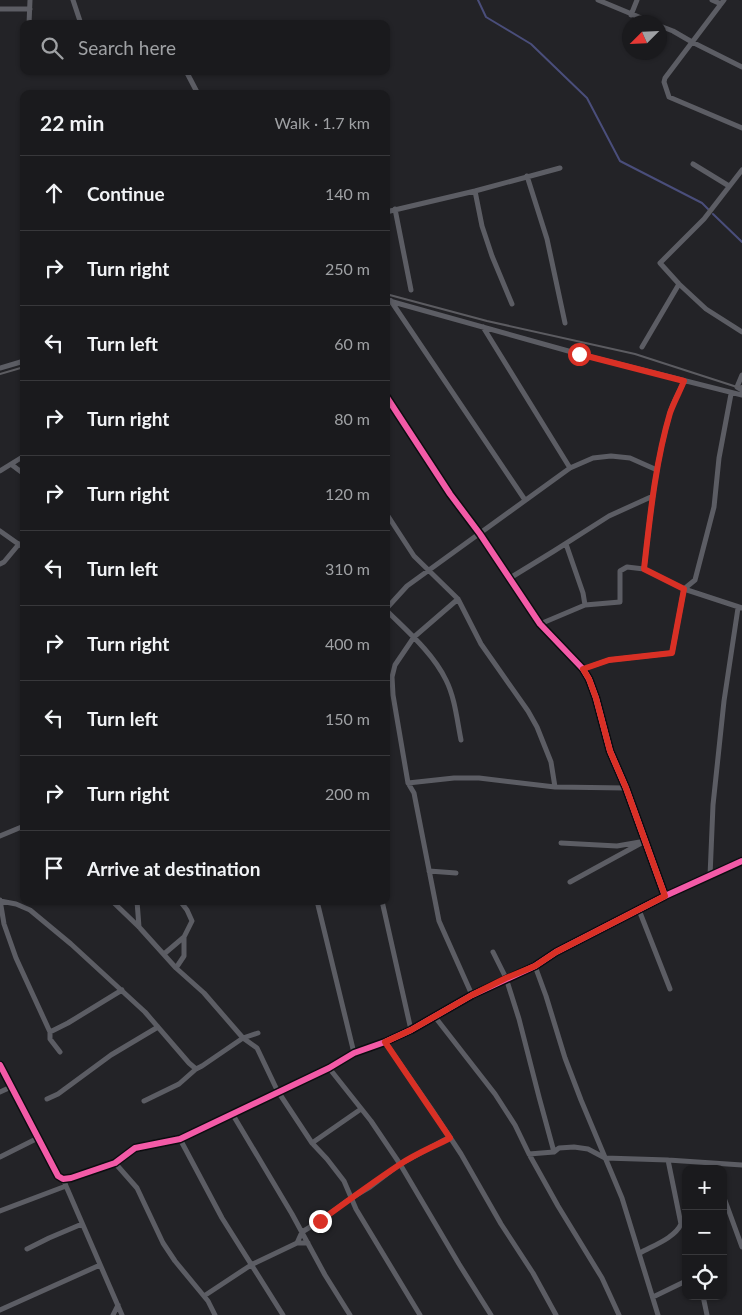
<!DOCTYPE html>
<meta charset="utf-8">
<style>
:root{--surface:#1a1a1d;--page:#232326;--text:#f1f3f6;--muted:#9fa1a4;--line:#38383b}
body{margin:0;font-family:Lato,sans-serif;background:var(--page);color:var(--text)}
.controls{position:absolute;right:15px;bottom:15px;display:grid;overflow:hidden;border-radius:10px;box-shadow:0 1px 4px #0004}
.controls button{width:45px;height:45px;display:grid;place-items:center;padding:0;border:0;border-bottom:1px solid var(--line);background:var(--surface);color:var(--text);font:25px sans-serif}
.compass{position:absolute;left:622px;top:15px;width:45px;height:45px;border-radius:50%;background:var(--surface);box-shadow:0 1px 4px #0004;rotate:246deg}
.stop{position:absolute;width:15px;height:15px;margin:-11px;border:4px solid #d93025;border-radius:50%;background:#fff}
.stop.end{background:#d93025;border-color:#fff;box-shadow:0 1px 5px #0008}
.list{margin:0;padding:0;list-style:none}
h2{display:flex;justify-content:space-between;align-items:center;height:65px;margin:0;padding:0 20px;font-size:21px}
h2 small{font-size:16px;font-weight:400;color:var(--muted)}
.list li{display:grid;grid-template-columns:32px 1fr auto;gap:15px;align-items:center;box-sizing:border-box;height:75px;padding:0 20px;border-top:1px solid var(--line)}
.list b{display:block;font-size:19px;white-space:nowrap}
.list em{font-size:16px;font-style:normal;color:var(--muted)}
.icon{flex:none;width:28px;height:28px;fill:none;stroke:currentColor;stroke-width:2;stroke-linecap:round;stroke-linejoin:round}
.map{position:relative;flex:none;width:742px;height:1315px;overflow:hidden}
.search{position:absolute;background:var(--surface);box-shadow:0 1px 4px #0004;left:20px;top:20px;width:370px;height:55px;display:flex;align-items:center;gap:12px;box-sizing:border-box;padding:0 18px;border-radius:10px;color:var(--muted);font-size:19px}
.panel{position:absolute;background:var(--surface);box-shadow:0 1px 4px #0004;left:20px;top:90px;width:370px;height:815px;border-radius:10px}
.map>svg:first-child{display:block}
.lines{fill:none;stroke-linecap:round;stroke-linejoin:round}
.stream{stroke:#4a4e7b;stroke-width:2}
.street{stroke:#5c5d64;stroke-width:5}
.secondary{stroke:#5f5f68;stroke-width:8}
.rail{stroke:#5c5c61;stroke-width:2}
.cycleway-casing{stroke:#0b0c0f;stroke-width:9}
.cycleway{stroke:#f35aa7;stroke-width:6}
.route{stroke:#d93025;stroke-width:6}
</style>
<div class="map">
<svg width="742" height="1315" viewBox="0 0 742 1315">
<rect width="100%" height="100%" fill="#232327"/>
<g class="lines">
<path class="stream" d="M478 0 486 17 531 44 587 98 620 161 702 203 708 209
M713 214 742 242"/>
<path class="street" d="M73 0 81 24
M598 0 651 22
M712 0 721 4
M724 0 665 78 664 82 669 97 742 128
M0 9H30
M631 15 637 0
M29 24 30 0
M660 26 673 31 692 42 742 67
M186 71 198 94
M693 164 729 186
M742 170 704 219 660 263 679 284 706 309 742 332
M527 176 547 239 565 323
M475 191 482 226 492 256 512 304
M395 209 411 290
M386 212 475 191 560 168
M386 300 579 354 742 395
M391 301 525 500
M483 327 570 468
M642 347 679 284
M0 368 24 361
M742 375 737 387 742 390
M386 396 450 494 480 534 540 624 583 669 589 679 596 698 610 751 626 788 665 896
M12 465 24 474
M0 471 24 456
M386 513 414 556 458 599 481 644 528 711 537 727 551 762 555 787
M0 531 24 548
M566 544 583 593 585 605
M0 564 4 562 19 544
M644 569C650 517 655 464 670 413 673 402 680 391 684 381
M510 578 554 551 609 516 653 496
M458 599 414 637 395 665 392 677 393 695 408 783 414 793 439 921 472 995
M386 609 407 586 570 468 593 458 611 456 630 458 657 470
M386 610C407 631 433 653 446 680 455 698 457 720 461 740
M540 624 585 605 620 602V571L627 567 644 569 684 589 742 608
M583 669 609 660 672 653 684 589 695 580 714 507 719 458 731 394
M408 783 454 778H479L555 787 626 788
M0 836 24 826
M561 843 617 846 640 842
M429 871 456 873
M710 876 713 805 724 701 738 608
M570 882 645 841
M0 900 4 924 16 958 50 1032V1039L60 1052
M0 901 16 904 30 910 71 944 145 1012 189 1063 196 1069
M112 901 139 927 176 968 204 993 243 1038 257 1048 278 1092
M137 901 139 927
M317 901 354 1053
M382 901 411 1030
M639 910 670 989
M493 952 506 978 519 1019 539 1097 554 1152
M164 954 184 937
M535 966 546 996 565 1058 581 1100 622 1198 658 1315
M176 968 184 956V937L192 921 187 910 180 901
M435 1017 495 1094 515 1125 529 1154 558 1206 602 1278 619 1315
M50 1032 68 1023 122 990
M385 1042 432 1110 461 1154 501 1224 533 1273 556 1315
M329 1068 371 1121 400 1164 459 1264 491 1315
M0 1092 11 1087
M279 1093 312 1143 327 1159 344 1181 356 1209 420 1315
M47 1099 58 1094 111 1055 158 1027
M144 1101 179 1084 196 1069 202 1066 243 1038 258 1033
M233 1115 292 1214 325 1275 350 1315
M180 1139 222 1218 283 1315
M312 1143 361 1109
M529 1154 554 1152 559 1148 574 1147 588 1149 605 1158 668 1160 742 1165
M0 1157 38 1138
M115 1163 137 1188 163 1243 175 1261 208 1301 215 1315
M63 1179 122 1315
M723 1195 742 1247
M0 1211 66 1186
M297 1243 302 1232 320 1221 351 1198 370 1187 400 1164 450 1137
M27 1249 49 1238 82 1224
M640 1253C652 1246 675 1238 681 1224L668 1160
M204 1296 251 1265 297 1243H308
M703 1296 707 1315
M653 1297 686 1281
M0 1310 100 1265
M113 1315 118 1305"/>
<path class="secondary" d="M0 1065 58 1176 63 1179 71 1178 115 1163 135 1148 180 1139 329 1068 354 1053 385 1042 411 1030 472 995 535 966 556 952 665 896 742 861"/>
<path class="rail" d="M386 294 487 321 635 354 737 387 742 386
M0 374 24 367"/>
<defs>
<path id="cycleway" d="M386 396 450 494 480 534 540 624 583 669 589 679 596 698 610 751 626 788 665 896
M0 1065 58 1176 63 1179 71 1178 115 1163 135 1148 180 1139 329 1068 354 1053 385 1042 411 1030 472 995 535 966 556 952 665 896 742 861"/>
</defs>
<use href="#cycleway" class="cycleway-casing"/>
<use href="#cycleway" class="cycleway"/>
</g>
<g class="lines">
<path class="route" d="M320 1221C346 1202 372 1183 399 1165 415 1154 433 1147 450 1138L385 1042 411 1030 472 995 506 978 535 966 556 952 665 896 626 788 610 751 596 698 589 679 583 669 609 660 672 653 684 589 644 569C650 517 655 464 670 413 674 402 680 391 684 381L579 354"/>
</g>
</svg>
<div class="controls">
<button>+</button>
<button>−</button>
<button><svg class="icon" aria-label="locate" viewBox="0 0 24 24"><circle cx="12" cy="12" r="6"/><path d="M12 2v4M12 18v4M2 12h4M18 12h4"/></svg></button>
</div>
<svg class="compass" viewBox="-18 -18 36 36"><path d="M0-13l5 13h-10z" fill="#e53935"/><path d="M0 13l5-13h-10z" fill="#9fa1a4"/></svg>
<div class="stop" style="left:579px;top:354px"></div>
<div class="stop end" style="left:320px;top:1221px"></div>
<div class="search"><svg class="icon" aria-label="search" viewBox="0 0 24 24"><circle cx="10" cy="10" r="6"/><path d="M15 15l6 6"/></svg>Search here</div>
<section class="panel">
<h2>22 min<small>Walk · 1.7 km</small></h2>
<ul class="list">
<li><svg class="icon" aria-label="ahead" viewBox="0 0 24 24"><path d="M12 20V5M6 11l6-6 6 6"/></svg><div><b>Continue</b></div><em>140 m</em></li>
<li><svg class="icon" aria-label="right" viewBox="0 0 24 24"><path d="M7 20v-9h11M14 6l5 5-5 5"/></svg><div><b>Turn right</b></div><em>250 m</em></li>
<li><svg class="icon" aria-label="left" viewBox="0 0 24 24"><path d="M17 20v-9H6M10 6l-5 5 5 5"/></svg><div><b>Turn left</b></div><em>60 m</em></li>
<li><svg class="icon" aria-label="right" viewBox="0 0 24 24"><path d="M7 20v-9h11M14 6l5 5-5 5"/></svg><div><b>Turn right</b></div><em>80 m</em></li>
<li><svg class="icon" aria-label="right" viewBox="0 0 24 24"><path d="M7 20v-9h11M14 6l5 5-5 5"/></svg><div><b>Turn right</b></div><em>120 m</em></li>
<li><svg class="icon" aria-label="left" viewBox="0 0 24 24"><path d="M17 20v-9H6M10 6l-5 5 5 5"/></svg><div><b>Turn left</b></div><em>310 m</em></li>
<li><svg class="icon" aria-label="right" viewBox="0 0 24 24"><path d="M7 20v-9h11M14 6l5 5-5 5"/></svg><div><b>Turn right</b></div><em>400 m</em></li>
<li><svg class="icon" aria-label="left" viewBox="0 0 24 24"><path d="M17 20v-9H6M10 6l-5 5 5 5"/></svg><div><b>Turn left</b></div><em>150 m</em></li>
<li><svg class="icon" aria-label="right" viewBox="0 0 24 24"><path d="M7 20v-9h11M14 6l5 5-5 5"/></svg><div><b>Turn right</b></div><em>200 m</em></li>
<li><svg class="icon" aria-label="arrive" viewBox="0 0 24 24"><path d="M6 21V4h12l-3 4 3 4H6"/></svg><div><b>Arrive at destination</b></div></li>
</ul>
</section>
</div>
